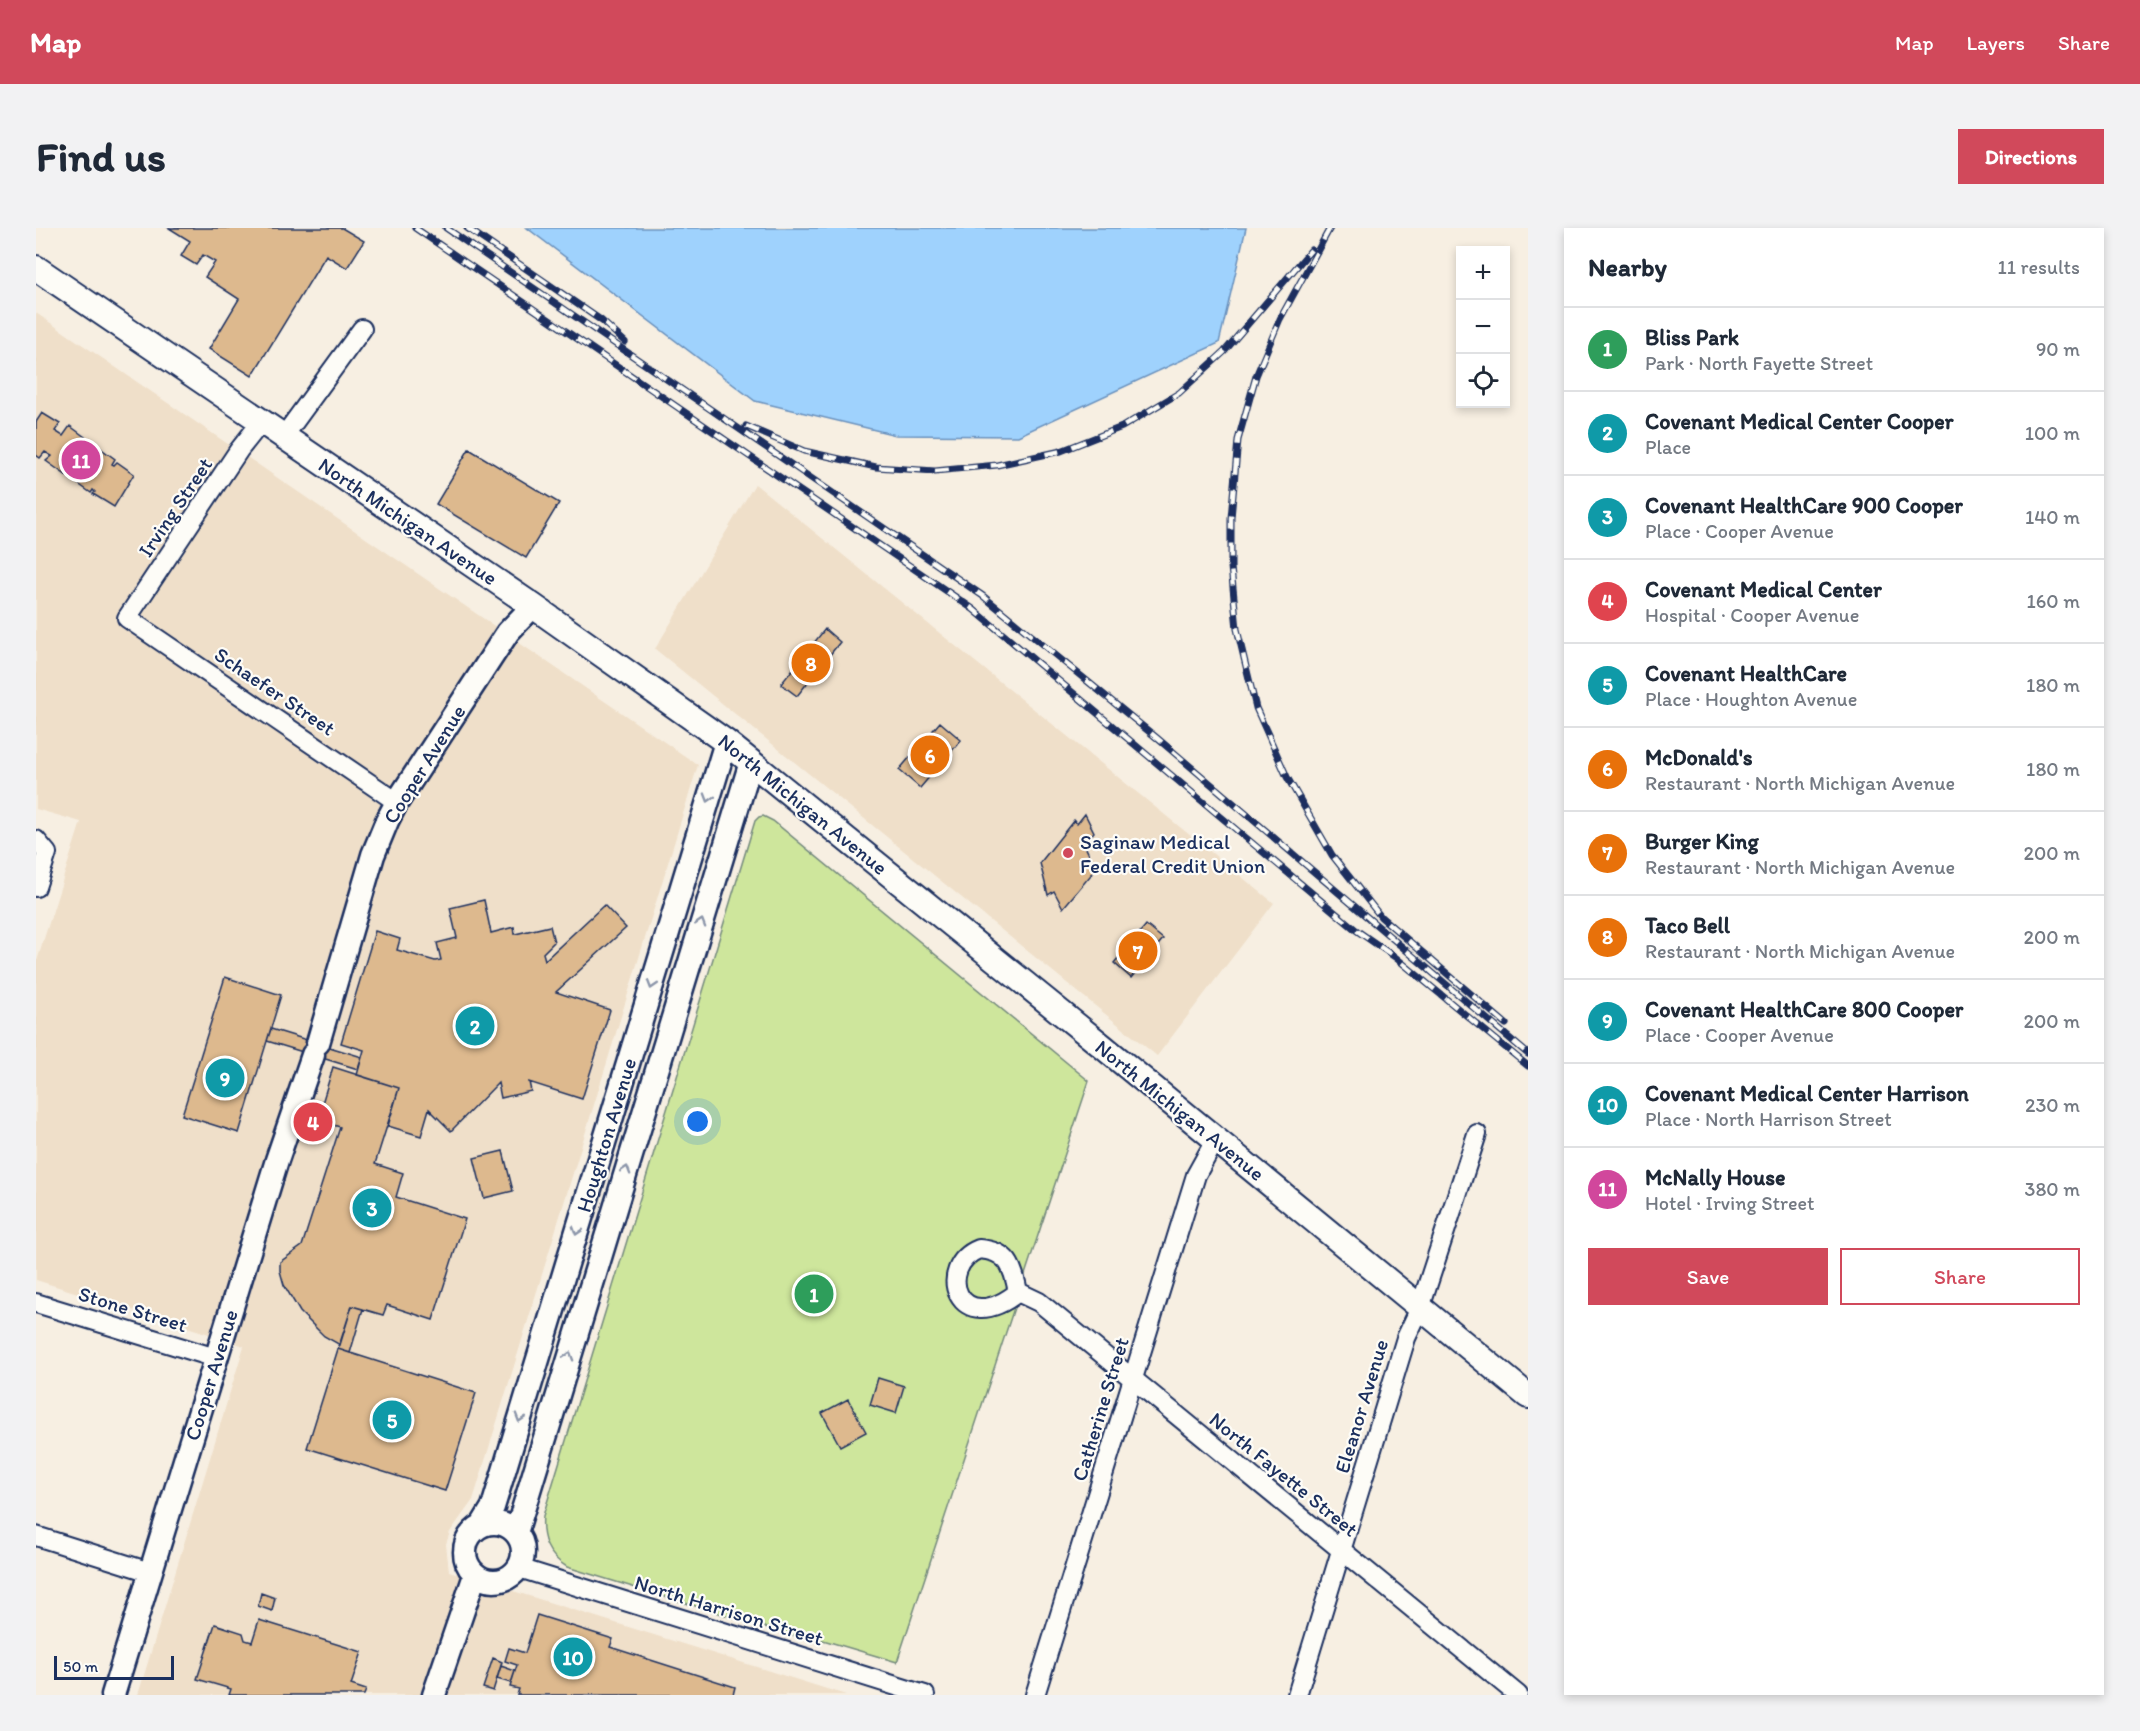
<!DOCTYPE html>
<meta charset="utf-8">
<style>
:root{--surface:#fff;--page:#f2f2f3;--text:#1f2937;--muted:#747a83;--line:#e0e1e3;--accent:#d1495b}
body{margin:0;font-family:Itim,sans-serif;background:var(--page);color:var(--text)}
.controls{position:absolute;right:18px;top:18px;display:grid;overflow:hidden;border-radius:0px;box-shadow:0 3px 9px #0003}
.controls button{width:54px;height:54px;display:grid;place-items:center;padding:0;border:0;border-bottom:2px solid var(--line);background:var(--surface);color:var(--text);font:30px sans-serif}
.scale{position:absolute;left:18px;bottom:15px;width:120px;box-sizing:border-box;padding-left:6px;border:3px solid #1b2f5e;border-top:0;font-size:16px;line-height:21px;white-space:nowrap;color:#1b2f5e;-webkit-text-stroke:4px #fdfcf7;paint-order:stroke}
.you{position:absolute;left:662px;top:894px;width:21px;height:21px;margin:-15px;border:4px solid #fff;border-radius:50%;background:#1a73e8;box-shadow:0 0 0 9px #1a73e833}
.badge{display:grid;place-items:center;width:39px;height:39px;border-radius:50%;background:var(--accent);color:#fff;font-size:20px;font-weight:700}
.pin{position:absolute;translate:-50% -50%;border:3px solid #fff;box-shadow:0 2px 6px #0006}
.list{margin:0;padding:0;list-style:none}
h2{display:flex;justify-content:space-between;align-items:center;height:78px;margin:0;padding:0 24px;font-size:26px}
h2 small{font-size:20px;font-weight:400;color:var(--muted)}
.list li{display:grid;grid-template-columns:39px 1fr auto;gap:18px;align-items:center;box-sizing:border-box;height:84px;padding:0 24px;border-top:2px solid var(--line)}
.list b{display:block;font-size:22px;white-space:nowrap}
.list p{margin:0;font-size:20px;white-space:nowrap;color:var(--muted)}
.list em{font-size:20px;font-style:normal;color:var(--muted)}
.actions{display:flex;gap:12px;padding:18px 24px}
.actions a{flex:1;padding:14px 0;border:2px solid var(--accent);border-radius:0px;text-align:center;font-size:21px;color:var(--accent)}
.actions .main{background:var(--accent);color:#fff}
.icon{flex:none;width:33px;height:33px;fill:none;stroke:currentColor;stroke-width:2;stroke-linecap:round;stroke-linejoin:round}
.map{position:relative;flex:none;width:1492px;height:1467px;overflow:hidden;border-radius:0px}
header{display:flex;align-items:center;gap:36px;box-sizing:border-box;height:84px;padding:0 30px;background:var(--accent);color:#fff}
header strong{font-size:28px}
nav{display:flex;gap:33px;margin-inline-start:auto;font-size:21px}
.intro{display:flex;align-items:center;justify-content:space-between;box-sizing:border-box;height:144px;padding:0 36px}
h1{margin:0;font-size:42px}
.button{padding:15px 27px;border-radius:0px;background:var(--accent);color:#fff;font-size:21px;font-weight:700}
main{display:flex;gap:36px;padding:0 36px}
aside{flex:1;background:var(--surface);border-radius:0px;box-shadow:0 3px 9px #0003}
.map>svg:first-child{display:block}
.built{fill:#efdfc9}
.green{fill:#cee69c;stroke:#748a7d;stroke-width:1.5}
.water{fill:#9fd2fd;stroke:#6a91bd;stroke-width:1.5}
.building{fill:#ddb98e;stroke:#1b2f5e;stroke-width:1.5}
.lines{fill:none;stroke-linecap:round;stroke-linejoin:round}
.minor-casing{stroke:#1b2f5e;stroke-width:22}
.tertiary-casing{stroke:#1b2f5e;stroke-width:27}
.secondary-casing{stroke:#1b2f5e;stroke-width:28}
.minor{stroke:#fdfcf7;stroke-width:18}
.tertiary{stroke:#fdfcf7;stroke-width:22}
.secondary{stroke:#fdfcf7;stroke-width:24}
.rail-casing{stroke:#1b2f5e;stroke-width:7}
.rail{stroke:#fdfcf7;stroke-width:4.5;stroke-dasharray:14;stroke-linecap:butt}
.oneway{stroke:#8c96aa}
.poi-dot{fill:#d1495b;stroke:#fdfcf7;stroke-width:2}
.labels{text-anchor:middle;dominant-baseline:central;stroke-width:4.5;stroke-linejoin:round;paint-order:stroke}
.street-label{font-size:21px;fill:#1b2f5e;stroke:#fdfcf7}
.poi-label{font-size:21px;fill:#1b2f5e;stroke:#fdfcf7;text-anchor:start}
</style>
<header>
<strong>Map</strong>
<nav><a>Map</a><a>Layers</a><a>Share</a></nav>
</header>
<div class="intro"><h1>Find us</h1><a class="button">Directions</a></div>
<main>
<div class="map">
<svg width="1492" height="1467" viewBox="0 0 1492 1467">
<rect width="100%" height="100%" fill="#f7efe2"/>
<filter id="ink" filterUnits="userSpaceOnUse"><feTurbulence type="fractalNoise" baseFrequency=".0167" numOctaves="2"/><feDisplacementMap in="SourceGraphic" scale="12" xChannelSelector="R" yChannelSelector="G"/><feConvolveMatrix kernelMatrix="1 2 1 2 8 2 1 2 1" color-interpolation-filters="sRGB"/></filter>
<g filter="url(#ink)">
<path class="built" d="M0 85 662 537 437 1272 414 1304 410 1316 413 1343 810 1467H102L208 1118 167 1104 0 1052V736L45 594 0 581Z
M719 256 1238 675 1121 828 619 421Z"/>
<path class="green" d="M727 588 737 593 1053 853 861 1434 787 1412 755 1407 531 1339C511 1327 505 1310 507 1288L719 593 723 589Z"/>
<path class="water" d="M491 0H1210L1183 115 982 208 860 207 719 173Z"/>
<path class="building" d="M133 0H306L328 13 311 40 290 27 216 148 173 121 203 71 169 49 179 34 167 27 160 37 145 28 154 13Z
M6 185 24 196 19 203 27 208 34 198 79 231 76 236 78 237 81 234 98 246 78 279 57 266 59 264 57 262 55 265 10 233 16 228 9 224 4 230 0 227V194Z
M433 221 523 275 490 330 400 276Z
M789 401 804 414 761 468 745 456Z
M904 494 925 512 884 560 863 542Z
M1049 586 1058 604 1048 616 1060 641 1027 680 1018 663 1012 667 1004 635 1038 592 1041 596Z
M448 672 455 705 478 699 479 706 514 698 518 714 507 725 509 732 568 677 590 700 520 764 574 782 546 871 493 854 495 863 465 870 462 855 415 903 393 881 385 908 352 898 363 860 321 847 328 822 305 815 339 703 364 711 361 722 399 733 405 732 401 715 421 710 414 680Z
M1110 697 1127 711 1095 750 1078 735Z
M189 749 245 767 203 905 146 887Z
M235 801 326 829 322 841 231 813Z
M297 839 363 860 339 936 367 945 360 969 429 991 397 1092 351 1077 347 1087 316 1078 304 1117 288 1108 264 1084 248 1057 244 1043V1034L266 1018 304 899 281 892Z
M467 923 477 963 448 970 438 930Z
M316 1078 327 1081 314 1125 302 1121Z
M302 1121 440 1165 409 1263 271 1220Z
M842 1150 868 1158 860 1185 834 1177Z
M812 1171 830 1204 804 1218 786 1185Z
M225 1365 239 1370 236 1383 222 1378Z
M501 1387 577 1411 574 1419 699 1459 697 1467H481L483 1461 474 1459 481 1437 469 1433 473 1420 489 1425Z
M223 1392 326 1424 315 1457 330 1462 328 1467H193L195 1461 161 1451 179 1396 207 1405 209 1412 216 1414Z
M457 1430 466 1434 457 1463 447 1460Z
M465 1438 479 1443 475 1455 461 1451Z"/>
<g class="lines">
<defs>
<path id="minor" d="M226 193 203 222 91 390 361 574
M248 208 326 101
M0 612 11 625 0 659
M943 1021C972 1023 977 1038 982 1064 922 1112 898 1039 943 1021Z
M982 1064 1003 1074 1482 1467
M0 1075 180 1130
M0 1308 114 1344
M483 1340 889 1467
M999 1467 1160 947 1180 911
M1261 1467 1370 1110 1384 1080 1441 906"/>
<path id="tertiary" d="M282 815 337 627 351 593 361 574 472 404 497 378
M429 1324a29 29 0 1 1 58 0a29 29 0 1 1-58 0Z
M446 1297 457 1279 690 514
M480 1305 715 534
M77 1467 241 932 277 827
M398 1467 439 1347"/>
<path id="secondary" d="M0 40 497 378 690 514 1065 817 1492 1168"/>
</defs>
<use href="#minor" class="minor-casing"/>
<use href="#tertiary" class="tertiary-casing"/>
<use href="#secondary" class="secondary-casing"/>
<use href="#minor" class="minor"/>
<use href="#tertiary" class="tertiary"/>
<use href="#secondary" class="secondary"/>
<defs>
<path id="rail" d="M379 0 937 381 1320 702 1359 729 1492 838
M410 0 947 368 1121 510 1492 826
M431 0 566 93 589 114
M1294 0 1244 91 1220 148 1202 212 1195 290V339L1201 401 1220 480 1251 549 1296 627 1345 689 1470 796
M710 198 768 223 840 239 899 243 961 237 1025 223 1086 199 1143 165 1188 124 1275 22"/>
</defs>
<use href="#rail" class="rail-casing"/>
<use href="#rail" class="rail"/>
</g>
<defs><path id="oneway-chevron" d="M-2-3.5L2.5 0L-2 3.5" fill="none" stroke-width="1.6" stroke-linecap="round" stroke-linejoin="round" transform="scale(1.5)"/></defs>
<g class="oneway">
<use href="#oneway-chevron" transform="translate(673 570) rotate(107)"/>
<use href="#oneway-chevron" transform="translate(665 695) rotate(-73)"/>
<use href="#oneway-chevron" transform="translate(616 757) rotate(107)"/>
<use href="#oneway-chevron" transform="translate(590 942) rotate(-73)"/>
<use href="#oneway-chevron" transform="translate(541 1003) rotate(107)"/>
<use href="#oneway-chevron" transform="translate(533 1128) rotate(-73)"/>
<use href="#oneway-chevron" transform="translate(484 1190) rotate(107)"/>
</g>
</g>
<circle class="poi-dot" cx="1032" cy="625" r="6"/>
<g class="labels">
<g class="street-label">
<text transform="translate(139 279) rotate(-56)">Irving Street</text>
<text transform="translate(372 293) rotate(34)">North Michigan Avenue</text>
<text transform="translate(239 463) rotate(34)">Schaefer Street</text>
<text transform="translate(388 536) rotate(-58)">Cooper Avenue</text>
<text transform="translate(767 576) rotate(39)">North Michigan Avenue</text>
<text transform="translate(1144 882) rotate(39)">North Michigan Avenue</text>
<text transform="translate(570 907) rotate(-73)">Houghton Avenue</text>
<text transform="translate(97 1081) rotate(17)">Stone Street</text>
<text transform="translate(175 1147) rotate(-73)">Cooper Avenue</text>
<text transform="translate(1325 1178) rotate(-73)">Eleanor Avenue</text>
<text transform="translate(1064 1181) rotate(-73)">Catherine Street</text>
<text transform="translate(1248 1246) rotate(39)">North Fayette Street</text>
<text transform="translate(693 1382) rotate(17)">North Harrison Street</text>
</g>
<g class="poi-label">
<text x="1044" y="613">Saginaw Medical<tspan x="1044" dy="24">Federal Credit Union</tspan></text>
</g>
</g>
</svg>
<div class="controls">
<button>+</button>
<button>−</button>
<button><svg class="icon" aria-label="locate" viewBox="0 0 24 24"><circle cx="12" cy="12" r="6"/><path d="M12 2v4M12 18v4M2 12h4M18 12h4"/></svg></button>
</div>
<div class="scale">50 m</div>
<div class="you"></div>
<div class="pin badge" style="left:778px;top:1066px;background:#2e9e5b">1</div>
<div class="pin badge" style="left:439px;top:798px;background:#0f9aa8">2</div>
<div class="pin badge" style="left:336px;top:980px;background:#0f9aa8">3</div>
<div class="pin badge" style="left:277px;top:894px;background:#e0444e">4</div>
<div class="pin badge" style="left:356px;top:1192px;background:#0f9aa8">5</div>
<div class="pin badge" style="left:894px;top:527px;background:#e8710a">6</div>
<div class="pin badge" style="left:1102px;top:723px;background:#e8710a">7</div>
<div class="pin badge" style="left:775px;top:435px;background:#e8710a">8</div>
<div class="pin badge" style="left:189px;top:850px;background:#0f9aa8">9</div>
<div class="pin badge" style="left:537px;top:1429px;background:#0f9aa8">10</div>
<div class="pin badge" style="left:45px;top:232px;background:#d1479c">11</div>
</div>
<aside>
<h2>Nearby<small>11 results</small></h2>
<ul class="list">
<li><span class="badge" style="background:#2e9e5b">1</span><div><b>Bliss Park</b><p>Park · North Fayette Street</p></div><em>90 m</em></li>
<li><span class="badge" style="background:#0f9aa8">2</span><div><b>Covenant Medical Center Cooper</b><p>Place</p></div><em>100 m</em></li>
<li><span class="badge" style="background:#0f9aa8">3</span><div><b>Covenant HealthCare 900 Cooper</b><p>Place · Cooper Avenue</p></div><em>140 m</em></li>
<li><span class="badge" style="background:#e0444e">4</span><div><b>Covenant Medical Center</b><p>Hospital · Cooper Avenue</p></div><em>160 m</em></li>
<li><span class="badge" style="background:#0f9aa8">5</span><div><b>Covenant HealthCare</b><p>Place · Houghton Avenue</p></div><em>180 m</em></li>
<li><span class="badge" style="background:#e8710a">6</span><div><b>McDonald's</b><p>Restaurant · North Michigan Avenue</p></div><em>180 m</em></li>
<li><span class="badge" style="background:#e8710a">7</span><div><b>Burger King</b><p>Restaurant · North Michigan Avenue</p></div><em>200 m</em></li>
<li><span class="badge" style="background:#e8710a">8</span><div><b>Taco Bell</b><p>Restaurant · North Michigan Avenue</p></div><em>200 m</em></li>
<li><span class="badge" style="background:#0f9aa8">9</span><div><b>Covenant HealthCare 800 Cooper</b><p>Place · Cooper Avenue</p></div><em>200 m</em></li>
<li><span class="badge" style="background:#0f9aa8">10</span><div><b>Covenant Medical Center Harrison</b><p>Place · North Harrison Street</p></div><em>230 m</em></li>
<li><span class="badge" style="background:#d1479c">11</span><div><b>McNally House</b><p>Hotel · Irving Street</p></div><em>380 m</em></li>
</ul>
<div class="actions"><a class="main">Save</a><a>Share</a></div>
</aside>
</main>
